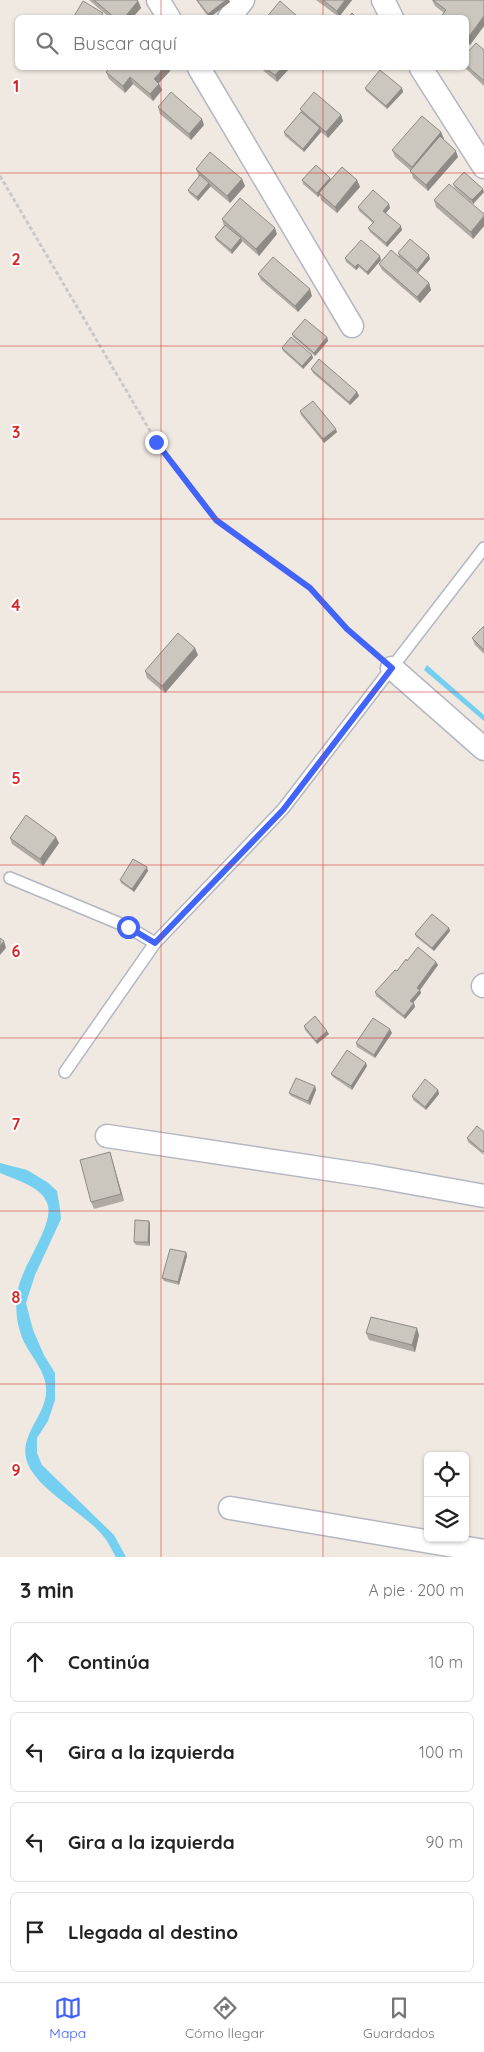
<!DOCTYPE html>
<html lang="es">
<meta charset="utf-8">
<style>
:root{--surface:#fff;--page:#f2f2f2;--text:#222;--muted:#767676;--line:#e0e0e0;--accent:#4264fb}
body{margin:0;font-family:Quicksand,sans-serif;background:var(--page);color:var(--text)}
.controls{position:absolute;right:15px;bottom:15px;display:grid;overflow:hidden;border-radius:8px;box-shadow:0 1px 4px #0004}
.controls button{width:45px;height:45px;display:grid;place-items:center;padding:0;border:0;border-bottom:1px solid var(--line);background:var(--surface);color:var(--text);font:25px sans-serif}
.stop{position:absolute;width:15px;height:15px;margin:-11px;border:4px solid #4264fb;border-radius:50%;background:#fff}
.stop.end{background:#4264fb;border-color:#fff;box-shadow:0 1px 5px #0008}
.list{margin:0;padding:0;list-style:none}
h2{display:flex;justify-content:space-between;align-items:center;height:65px;margin:0;padding:0 20px;font-size:21px}
h2 small{font-size:16px;font-weight:400;color:var(--muted)}
.list li{display:grid;grid-template-columns:32px 1fr auto;gap:15px;align-items:center;box-sizing:border-box;height:80px;margin:0 10px 10px;padding:0 10px;border:1px solid var(--line);border-radius:8px}
.list b{display:block;font-size:19px;white-space:nowrap}
.list em{font-size:16px;font-style:normal;color:var(--muted)}
.icon{flex:none;width:28px;height:28px;fill:none;stroke:currentColor;stroke-width:2;stroke-linecap:round;stroke-linejoin:round}
.map{position:relative;flex:none;width:484px;height:1557px;overflow:hidden}
.search{position:absolute;background:var(--surface);box-shadow:0 1px 4px #0004;left:15px;right:15px;top:15px;height:55px;display:flex;align-items:center;gap:12px;box-sizing:border-box;padding:0 18px;border-radius:8px;color:var(--muted);font-size:19px}
.sheet{height:425px;background:var(--surface)}
nav{display:flex;justify-content:space-around;align-items:center;box-sizing:border-box;height:70px;border-top:1px solid var(--line);background:var(--surface);font-size:14px;color:var(--muted)}
nav a{display:grid;justify-items:center;gap:2px}
nav .on{color:var(--accent)}
.map>svg:first-child{display:block}
.water{fill:#75cff0}
.lines{fill:none;stroke-linecap:round;stroke-linejoin:round}
.lane-casing{stroke:#b4b7c1;stroke-width:14}
.street-casing{stroke:#b4b7c1;stroke-width:25}
.path{stroke:#c9c9c9;stroke-width:3;stroke-dasharray:4 2.5;stroke-linecap:butt}
.lane{stroke:#fff;stroke-width:11}
.street{stroke:#fff;stroke-width:22}
.wall{fill:#afaba4}
.shaded-wall{fill:#8e8b86}
.building{fill:#cbc7bf;stroke:#8e8b86}
.route{stroke:#4264fb;stroke-width:6}
.grid{fill:none;stroke:#d62828;stroke-width:1;stroke-opacity:0.55}
.grid-label{font-size:16px;text-anchor:middle;font-weight:bold;fill:#d62828;stroke:#fff;stroke-width:4;stroke-linejoin:round;paint-order:stroke}
</style>
<div class="map">
<svg width="484" height="1557" viewBox="0 0 484 1557">
<rect width="100%" height="100%" fill="#efe9e1"/>
<path class="water" d="M427 665 484 715V721L424 670Z
M0 1163 27 1170 47 1182 57 1191 60 1209 61 1219 35 1275 26 1303 33 1330 44 1355 55 1373V1400L48 1421 37 1438V1453L42 1465 114 1535 126 1557H116C112 1551 109 1543 104 1537 85 1512 33 1489 26 1458 21 1434 45 1415 46 1393 48 1374 32 1358 24 1342 17 1327 15 1310 17 1294 20 1268 53 1227 48 1206 44 1187 16 1180 0 1173Z"/>
<g class="lines">
<defs>
<path id="lane" d="M10 878 128 927 155 943
M65 1072 155 943 283 809 484 548"/>
<path id="street" d="M158 0 169 18
M383 0 392 18
M229 18 243 0
M199 68 352 326
M421 68 484 167
M392 668 484 749
M483 986 484 985
M107 1136 373 1176 484 1196
M230 1508 484 1551"/>
</defs>
<use href="#lane" class="lane-casing"/>
<use href="#street" class="street-casing"/>
<path class="path" d="M0 176 156 441 216 520 310 588 347 629 374 653"/>
<use href="#lane" class="lane"/>
<use href="#street" class="street"/>
</g>
<path class="wall" d="M89 0H137L138 1 141 8 132 18H110Z
M196 0H229L230 2 209 18Z
M316 0H352L339 17Z
M432 0H484V26L470 45 466 43V18L444 13 435 6Z
M484 50V86L465 68H466V54Z
M260 68H288L289 69 277 82Z
M170 71 159 83 162 90 153 101 133 84 125 93 109 79 106 72Z
M365 88H402L403 92 387 109 366 91Z
M158 107 204 125 191 140 160 114Z
M300 109 341 115 343 121 328 138 321 132 304 152 285 136 284 132 301 112Z
M441 132 444 139 443 140 458 157 428 191 413 178 411 171 395 157 392 150Z
M196 169 242 179 245 186 230 203 210 186 198 201 189 193 188 190 199 177Z
M331 179 357 180 360 187 337 213 321 200 320 195 318 197 303 184 302 180Z
M453 184 484 192 473 204 455 188Z
M434 200 484 214V226L473 239 436 207Z
M358 207 390 208 386 213 402 230 387 247 370 232 368 228 373 223 359 211Z
M222 219 277 234 259 256 242 241 232 254 216 240 215 237 224 226Z
M398 253 430 259 418 273 399 257Z
M345 258 381 260 368 275 359 267 356 270 346 262Z
M379 264 429 283 431 290 420 303 382 270Z
M258 274 312 296 298 312 261 280Z
M292 334 327 337 328 341 315 356 293 337Z
M282 348 312 355 313 358 303 369 283 351Z
M311 369 357 392 359 396 350 405 313 373Z
M300 411 337 432 324 443 301 415Z
M484 626V654L475 645 472 638Z
M198 655 165 693 147 678 145 671Z
M10 838 59 843 43 866 12 844Z
M148 871 134 892 121 883 120 880Z
M449 928 450 931 434 951 416 937 415 934Z
M407 961 438 965 420 990 421 993 413 1003 415 1007 405 1019 376 996 375 992Z
M304 1026 329 1034 317 1044 305 1030Z
M392 1033 375 1058 357 1047 356 1043Z
M367 1066 352 1090 333 1077 331 1074Z
M315 1086 316 1090 310 1105 291 1096 289 1093Z
M438 1090 439 1094 426 1110 413 1100 412 1096Z
M477 1126 484 1155 468 1142 467 1138Z
M110 1152 124 1201 94 1209 91 1202Z
M149 1221 150 1224V1246L136 1245 134 1242Z
M186 1252 187 1256 179 1285 164 1281 162 1278Z
M366 1333 419 1335 415 1352 369 1340Z"/>
<path class="shaded-wall" d="M226 0H229L230 2 209 18 208 14Z
M345 0H352L339 17 337 11Z
M138 1 141 8 132 18H124Z
M484 16V26L470 45 467 39Z
M164 68H169L170 71 157 85 154 79Z
M282 68H288L289 69 277 82 275 75Z
M130 77 133 84 125 93 123 86Z
M159 84 162 90 153 101 150 94Z
M402 88 403 92 387 109 386 106Z
M341 115 343 121 328 138 326 132Z
M202 119 204 125 191 140 189 134Z
M320 128 321 132 304 152 303 149Z
M441 132 444 139 414 173 412 167Z
M456 151 458 157 428 191 426 185Z
M330 178 332 181 319 193 320 195 318 197 317 193Z
M242 179 245 186 230 203 227 196Z
M357 180 360 187 337 213 335 207Z
M209 183 211 186 198 201 197 197Z
M483 189 484 192 473 204 472 200Z
M389 204 390 208 384 215 383 211Z
M484 216V226L473 239 471 232Z
M401 226 402 230 387 247 386 243Z
M275 228 277 234 259 256 256 249Z
M241 238 242 242 232 254 231 250Z
M429 255 430 259 418 273 417 270Z
M380 256 381 260 368 275 367 272Z
M358 264 359 267 356 270 355 267Z
M429 283 431 290 420 303 417 297Z
M310 289 312 296 298 312 295 306Z
M327 337 328 341 315 356 314 353Z
M312 355 313 358 303 369 302 366Z
M357 392 359 396 350 405 349 402Z
M336 429 337 432 324 443 323 439Z
M195 648 198 655 165 693 162 686Z
M56 837 59 843 43 866 40 859Z
M147 867 148 871 134 892 132 889Z
M449 928 450 931 434 951 432 948Z
M4 941 6 948 0 955V946Z
M436 962 438 965 420 990 421 993 412 1004 410 1001 417 988Z
M414 1003 415 1007 405 1019 404 1016Z
M390 1029 392 1033 375 1058 374 1055Z
M327 1031 329 1034 317 1044 316 1041Z
M366 1063 367 1066 352 1090 351 1086Z
M315 1086 316 1090 310 1105 308 1101Z
M438 1090 439 1094 426 1110 425 1107Z
M110 1152 124 1201 121 1194Z
M149 1221 150 1224V1246L148 1242Z
M186 1252 187 1256 179 1285 178 1282Z
M417 1328 419 1335 415 1352 412 1345Z"/>
<path class="building" d="M94 0H137L138 1 124 18H115Z
M197 0H226L208 14Z
M323 0H345L337 11Z
M433 0H484V16L467 39 466 38V18H440L446 10Z
M83 1 103 13 100 18H73Z
M280 1 297 16 296 18H266Z
M352 13 357 18H348Z
M476 43 484 50V81L466 65V54Z
M110 68H164L154 79 159 84 150 94 130 77 123 86 106 72Z
M265 68H282L275 75Z
M380 70 402 88 386 106 365 88Z
M171 92 202 119 189 134 158 107Z
M314 92 341 115 326 132 300 109Z
M301 112 320 128 303 149 284 132Z
M422 116 441 132 412 167 392 150Z
M440 136 456 151 426 185 410 171Z
M210 152 242 179 227 196 196 169Z
M316 165 330 178 317 193 302 180Z
M342 167 357 180 335 207 319 193Z
M464 172 483 189 472 200 453 184Z
M200 175 209 183 197 197 188 190Z
M449 184 484 214V216L471 232 434 200Z
M373 190 389 204 383 211 401 226 386 243 368 228 374 222 358 207Z
M240 198 275 228 256 249 222 219Z
M225 225 241 238 231 250 215 237Z
M410 239 429 255 417 270 398 253Z
M361 240 380 256 367 272 358 264 355 267 345 258Z
M391 250 429 283 417 297 379 264Z
M273 257 310 289 295 306 258 274Z
M305 319 327 337 314 353 292 334Z
M291 337 312 355 302 366 282 348Z
M319 359 357 392 349 402 311 369Z
M313 401 336 429 323 439 300 411Z
M484 626V650L472 638Z
M178 633 195 648 162 686 145 671Z
M26 815 56 837 40 859 10 838Z
M133 859 147 867 132 889 120 880Z
M432 914 449 928 432 948 415 934Z
M0 938 4 941 0 946Z
M418 947 436 962 417 988 420 990 410 1001 414 1003 404 1016 375 992 395 970 397 971 406 959 407 961Z
M315 1016 327 1031 316 1041 304 1026Z
M373 1018 390 1029 374 1055 356 1043Z
M347 1050 366 1063 351 1086 331 1074Z
M296 1078 315 1086 308 1101 289 1093Z
M425 1079 438 1090 425 1107 412 1096Z
M477 1126 484 1132V1150L483 1152 467 1138Z
M110 1152 121 1194 91 1202 80 1160Z
M135 1220 149 1221 148 1242H134Z
M170 1249 186 1252 178 1282 162 1278Z
M371 1317 417 1328 412 1345 366 1333Z"/>
<g class="lines">
<path class="route" d="M128 927 155 943 283 810 392 668 347 629 310 588 216 520 156 442"/>
</g>
<path class="grid" d="M161 0V18M323 0V18M161 68V1557M323 68V1557M0 173H484M0 346H484M0 519H484M0 692H484M0 865H484M0 1038H484M0 1211H484M0 1384H484"/>
<g class="grid-label">
<text x="16" y="92">1</text>
<text x="16" y="265">2</text>
<text x="16" y="438">3</text>
<text x="16" y="611">4</text>
<text x="16" y="784">5</text>
<text x="16" y="957">6</text>
<text x="16" y="1130">7</text>
<text x="16" y="1303">8</text>
<text x="16" y="1476">9</text>
</g>
</svg>
<div class="controls">
<button><svg class="icon" aria-label="locate" viewBox="0 0 24 24"><circle cx="12" cy="12" r="6"/><path d="M12 2v4M12 18v4M2 12h4M18 12h4"/></svg></button>
<button><svg class="icon" aria-label="layers" viewBox="0 0 24 24"><path d="M12 4l9 5-9 5-9-5zM3 14l9 5 9-5"/></svg></button>
</div>
<div class="stop" style="left:128px;top:927px"></div>
<div class="stop end" style="left:156px;top:442px"></div>
<div class="search"><svg class="icon" aria-label="search" viewBox="0 0 24 24"><circle cx="10" cy="10" r="6"/><path d="M15 15l6 6"/></svg>Buscar aquí</div>
</div>
<section class="sheet">
<h2>3 min<small>A pie · 200 m</small></h2>
<ul class="list">
<li><svg class="icon" aria-label="ahead" viewBox="0 0 24 24"><path d="M12 20V5M6 11l6-6 6 6"/></svg><div><b>Continúa</b></div><em>10 m</em></li>
<li><svg class="icon" aria-label="left" viewBox="0 0 24 24"><path d="M17 20v-9H6M10 6l-5 5 5 5"/></svg><div><b>Gira a la izquierda</b></div><em>100 m</em></li>
<li><svg class="icon" aria-label="left" viewBox="0 0 24 24"><path d="M17 20v-9H6M10 6l-5 5 5 5"/></svg><div><b>Gira a la izquierda</b></div><em>90 m</em></li>
<li><svg class="icon" aria-label="arrive" viewBox="0 0 24 24"><path d="M6 21V4h12l-3 4 3 4H6"/></svg><div><b>Llegada al destino</b></div></li>
</ul>
</section>
<nav>
<a class="on"><svg class="icon" aria-label="map" viewBox="0 0 24 24"><path d="M3 6l6-2 6 2 6-2v14l-6 2-6-2-6 2zM9 4v14M15 6v14"/></svg>Mapa</a>
<a><svg class="icon" aria-label="directions" viewBox="0 0 24 24"><path d="M12 3l9 9-9 9-9-9zM9 14v-3h6M13 9l2 2-2 2"/></svg>Cómo llegar</a>
<a><svg class="icon" aria-label="saved" viewBox="0 0 24 24"><path d="M7 4h10v16l-5-4-5 4z"/></svg>Guardados</a>
</nav>
